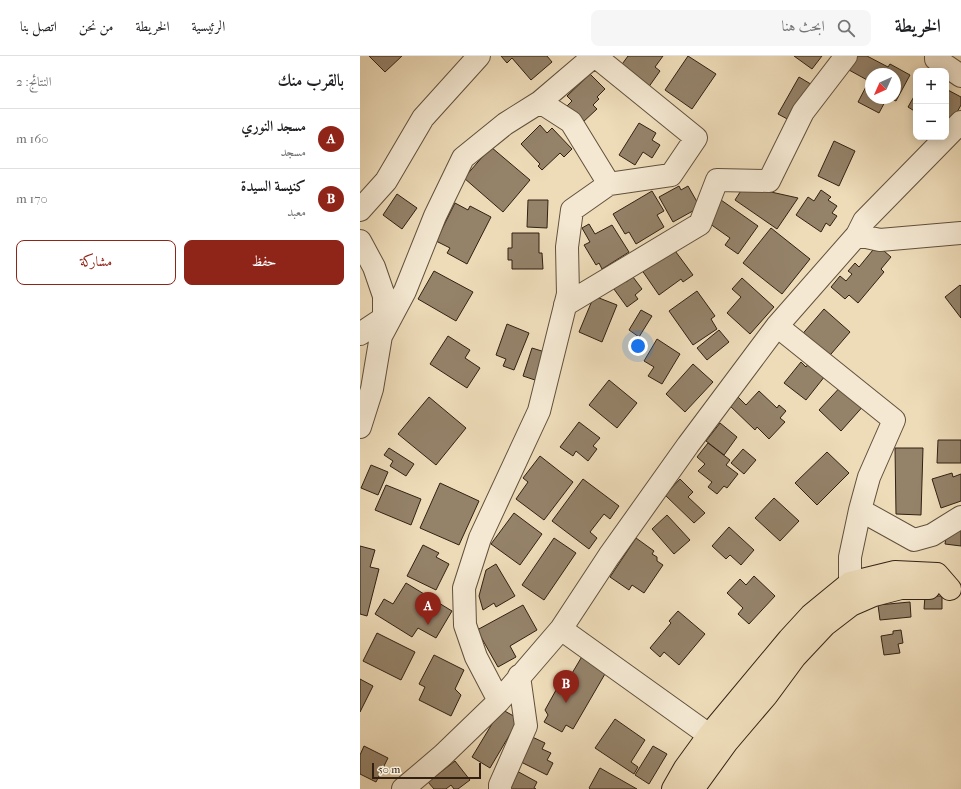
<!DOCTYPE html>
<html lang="ar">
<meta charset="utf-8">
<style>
:root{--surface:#fff;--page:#f6f6f6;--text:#202124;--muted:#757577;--line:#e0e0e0;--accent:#8f2418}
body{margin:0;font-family:"IM FELL French Canon",Amiri,serif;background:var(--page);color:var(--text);direction:rtl}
.controls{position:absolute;right:12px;top:12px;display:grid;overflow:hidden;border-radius:8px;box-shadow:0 2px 10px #0003}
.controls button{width:36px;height:36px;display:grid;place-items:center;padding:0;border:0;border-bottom:1px solid var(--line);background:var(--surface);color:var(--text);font:20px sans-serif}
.compass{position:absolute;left:505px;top:12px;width:36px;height:36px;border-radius:50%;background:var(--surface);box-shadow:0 2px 10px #0003;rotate:225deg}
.scale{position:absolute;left:12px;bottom:10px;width:109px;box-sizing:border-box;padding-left:4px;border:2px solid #322113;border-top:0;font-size:11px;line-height:14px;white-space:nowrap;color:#322113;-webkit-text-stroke:3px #f4e8d2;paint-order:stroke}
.you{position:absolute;left:278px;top:290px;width:14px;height:14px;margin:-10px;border:3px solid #fff;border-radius:50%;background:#1a73e8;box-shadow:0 0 0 6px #1a73e833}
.badge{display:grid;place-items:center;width:26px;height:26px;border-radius:50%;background:var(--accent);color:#fff;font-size:13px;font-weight:700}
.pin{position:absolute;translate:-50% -33px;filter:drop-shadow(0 1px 2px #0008)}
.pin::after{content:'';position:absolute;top:21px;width:14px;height:12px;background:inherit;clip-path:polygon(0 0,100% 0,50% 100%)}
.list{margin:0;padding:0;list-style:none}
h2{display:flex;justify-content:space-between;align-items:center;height:52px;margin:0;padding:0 16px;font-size:17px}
h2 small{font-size:13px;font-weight:400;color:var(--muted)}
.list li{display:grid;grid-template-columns:26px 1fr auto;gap:12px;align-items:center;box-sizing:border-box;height:60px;padding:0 16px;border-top:1px solid var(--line)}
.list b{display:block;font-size:15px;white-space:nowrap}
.list p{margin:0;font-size:13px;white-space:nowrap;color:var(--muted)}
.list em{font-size:13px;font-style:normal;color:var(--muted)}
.actions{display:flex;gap:8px;padding:12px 16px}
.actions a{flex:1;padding:9px 0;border:1px solid var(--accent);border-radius:8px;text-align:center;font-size:14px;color:var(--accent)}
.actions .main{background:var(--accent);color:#fff}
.icon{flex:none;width:22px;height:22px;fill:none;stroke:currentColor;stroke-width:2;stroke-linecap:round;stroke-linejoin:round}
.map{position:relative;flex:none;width:601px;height:733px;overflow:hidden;direction:ltr}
header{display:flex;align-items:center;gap:24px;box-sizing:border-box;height:56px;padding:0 20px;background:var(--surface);border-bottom:1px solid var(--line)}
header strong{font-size:19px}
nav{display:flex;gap:22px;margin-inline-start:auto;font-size:14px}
.search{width:280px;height:36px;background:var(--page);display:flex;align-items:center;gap:10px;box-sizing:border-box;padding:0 14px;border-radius:8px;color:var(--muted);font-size:15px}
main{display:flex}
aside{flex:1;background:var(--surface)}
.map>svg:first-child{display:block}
.building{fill:#948269;stroke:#322113}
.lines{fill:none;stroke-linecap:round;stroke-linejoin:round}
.minor-casing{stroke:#61503c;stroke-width:24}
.major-casing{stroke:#322113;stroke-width:24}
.minor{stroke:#f4e8d2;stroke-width:22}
.major{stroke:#eedcb9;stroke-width:22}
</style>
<header>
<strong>الخريطة</strong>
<div class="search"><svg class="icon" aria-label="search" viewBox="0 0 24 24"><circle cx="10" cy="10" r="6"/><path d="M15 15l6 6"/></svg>ابحث هنا</div>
<nav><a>الرئيسية</a><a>الخريطة</a><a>من نحن</a><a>اتصل بنا</a></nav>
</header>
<main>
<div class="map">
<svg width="601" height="733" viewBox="0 0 601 733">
<rect width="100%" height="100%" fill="#eedcb9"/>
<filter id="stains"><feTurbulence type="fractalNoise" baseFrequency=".005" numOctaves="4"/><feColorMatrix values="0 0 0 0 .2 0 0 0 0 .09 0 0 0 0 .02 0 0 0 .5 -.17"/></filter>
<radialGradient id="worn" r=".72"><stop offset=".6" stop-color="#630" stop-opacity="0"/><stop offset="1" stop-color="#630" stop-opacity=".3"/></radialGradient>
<path class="building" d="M9 0H42L25 16Z
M141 0H187L192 6 171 24 152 2 147 7Z
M268 0H303L295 11 300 15 288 32 260 11Z
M328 0 356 18 332 53 305 34Z
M434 0H462L452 13Z
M496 0H507L528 11 530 8 550 19 536 45 530 42H535V18H511V42H527L519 57 498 46 509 25 489 14Z
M230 18 245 33 237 41 239 43 233 49 237 53 222 67 206 51 212 45 207 40Z
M439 21 454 30 431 65 418 58Z
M586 33 601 41V49L591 67 586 64Z
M556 37V56L548 51Z
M279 67 296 77 292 84 300 89 292 102 283 96 275 109 259 99Z
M180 69 187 77 192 72 212 93 204 101 200 97 182 114 178 110 180 108 161 88Z
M474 85 495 95 479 130 458 120Z
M131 91 170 124 143 156 104 122Z
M319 130 321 134 328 130 340 151 313 166 299 141Z
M384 130 438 142 417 173 375 144Z
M461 134 471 141 468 144 477 150 472 157 477 160 470 170 466 167 461 176 436 159 448 141 454 145Z
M292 135 304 155 297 159 304 171 276 188 269 176 265 178 253 158Z
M37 138 57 152 42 173 23 159Z
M168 144H188L187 172 167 171Z
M361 144 398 170 378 198 365 189 370 182 346 165Z
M95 147 108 154 110 150 131 161 107 208 87 197 90 192 76 185Z
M229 168 235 178 252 169 269 196 242 213 239 207 236 209 224 189 230 186 222 172Z
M411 172 450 203 422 238 383 207Z
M152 177H179V197H182L183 213H152V204H148V192H152Z
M310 188 333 219 323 226 321 223 299 239 279 210Z
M517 189 531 201 521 213 524 216 498 247 489 239 485 243 471 231 480 220 486 225 492 218 488 215 495 207 499 211Z
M74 215 113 236 96 265 58 243Z
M263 221 266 226 273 221 282 233 275 239 278 243 267 251 251 229Z
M382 222 414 251 390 278 367 257 381 241 372 233Z
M600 229 601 230V262L585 241Z
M337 235 355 260 351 263 357 273 333 289 309 255Z
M234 240 257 249 242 286 219 276Z
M464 253 490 276 465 305 439 282Z
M281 254 292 260 279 281 269 274Z
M147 268 169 277 154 314 143 310 146 303 136 299Z
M359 274 369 286 347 304 337 292Z
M88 280 110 294 105 302 120 312 107 332 70 308Z
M297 283 320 298 302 328 288 320 294 311 284 305Z
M172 292 185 296 175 324 163 320Z
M441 306 446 311 449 307 465 320 446 344 424 327Z
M333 308 353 326 325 356 306 338Z
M249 324 277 347 257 372 229 349Z
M484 327 506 347 481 375 459 354Z
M399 335 417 352 419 349 426 355 420 362 425 366 409 383 397 371 395 374 368 348 376 339 386 349Z
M69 341 106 372 76 409 38 378Z
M219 366 240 382 233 390 237 393 228 405 216 395 213 400 200 391Z
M360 367 377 381 364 399 346 385Z
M578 384H601V407H577Z
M348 387 370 404 366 409 378 418 367 432 364 430 357 438 348 431 352 426 338 415 345 408 337 401Z
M29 392 54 408 46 420 30 410 33 405 24 399Z
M535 392H563L561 459 536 458Z
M383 393 396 404 384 418 371 407Z
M467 396 489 417 457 449 435 427Z
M180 400 213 426 184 464 156 443 168 426 163 422Z
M11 409 28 416 18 439 1 432Z
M592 417 593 421 601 418V445L581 452 572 423Z
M223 423 259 450 250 463 244 458 230 476 237 482 229 493 192 465Z
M320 423 333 436 328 441 345 457 334 467 305 439Z
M80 427 119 445 99 489 60 472Z
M26 429 61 443 51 469 15 454Z
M414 442 439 465 420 485 395 462Z
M154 457 182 478 160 509 131 488Z
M307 459 330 484 314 498 292 473Z
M601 468V490L585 488 587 475Z
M369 471 394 494 381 509 370 499 366 503 352 490Z
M194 482 216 497 184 544 162 529Z
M276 482 294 495 292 498 297 501V505L303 509 284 537 272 529 269 534 250 521Z
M63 489 79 497 76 501 89 508 76 534 47 520Z
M0 490 15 494 10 511 19 513 7 560 0 558Z
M136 508 155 540 136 551 134 547 123 554 119 540 126 514Z
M394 520 415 540 389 568 378 558 383 552 367 537 380 523 386 529Z
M46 527 92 555 76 582 58 572 52 581 15 558 24 543 33 548Z
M565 540H582V553H564Z
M550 546 551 561 520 564 518 549Z
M163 549 177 574 150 590 156 601 138 611 117 574Z
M318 555 345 578 319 609 304 596 300 601 290 592 311 567 309 565Z
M541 574 543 587 538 588 540 597 524 599 521 580 533 578V575Z
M17 577 55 596 41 624 3 605Z
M224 597 249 611 213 673 206 669 202 676 184 666 188 659 185 654 206 616 211 619Z
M74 599 104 614 95 633 101 639 91 660 59 644 65 631 59 628Z
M0 623 13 630 0 656Z
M141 653 159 663 130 712 112 701Z
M255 663 285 684 271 706 278 711 274 718 235 692Z
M168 679 185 687 182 693 191 697 187 704 193 707 187 719 159 705Z
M4 690 28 702 16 726 0 718V699Z
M293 690 307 698 289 728 275 719Z
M95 705 110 724 98 733H94L91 729 86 733H74L68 726Z
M240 712 277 733H230L229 732Z
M155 714 177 726 174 732 176 733H145Z"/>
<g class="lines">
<defs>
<path id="minor" d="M235 0 336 82 311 119 249 128
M576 0V3L601 20
M180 46 234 0
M0 154 26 125 63 62 119 0
M497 179 520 184 601 177
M0 185 14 211 24 240V262L12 333 0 371
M205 249 340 168 357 124 409 125 443 56 486 0
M417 270 534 364 509 421 500 454 554 484 572 479 601 461
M0 278 24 262
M21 280 45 235 75 160 103 102 145 68 180 46 211 66 249 128 212 154 207 191 208 238 179 355 120 482 104 532 105 569 116 601 139 645
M490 527V501L500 454
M201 573 349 679
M43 733 83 699 139 645 201 573 249 500 328 389 417 270 497 179 504 165 601 66
M140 733V729L166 670 159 620"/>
<path id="major" d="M313 733 325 712 349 679 429 583 451 559 490 527 535 516 577 518 590 533
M333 733 367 686 407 639 435 601 465 569 491 549 514 539 541 532H569"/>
</defs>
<use href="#minor" class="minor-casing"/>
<use href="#major" class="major-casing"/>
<use href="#minor" class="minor"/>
<use href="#major" class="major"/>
</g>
<rect width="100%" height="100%" filter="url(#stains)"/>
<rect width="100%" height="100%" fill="url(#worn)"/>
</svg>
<div class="controls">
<button>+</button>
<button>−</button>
</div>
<svg class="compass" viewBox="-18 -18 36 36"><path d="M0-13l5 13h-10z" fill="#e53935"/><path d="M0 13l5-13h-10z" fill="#757577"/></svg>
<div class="scale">50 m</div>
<div class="you"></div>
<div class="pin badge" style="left:68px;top:569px">A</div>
<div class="pin badge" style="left:206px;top:647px">B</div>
</div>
<aside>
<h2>بالقرب منك<small>النتائج: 2</small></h2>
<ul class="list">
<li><span class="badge">A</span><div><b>مسجد النوري</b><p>مسجد</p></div><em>160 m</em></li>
<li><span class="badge">B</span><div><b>كنيسة السيدة</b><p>معبد</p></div><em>170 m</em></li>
</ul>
<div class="actions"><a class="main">حفظ</a><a>مشاركة</a></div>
</aside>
</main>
